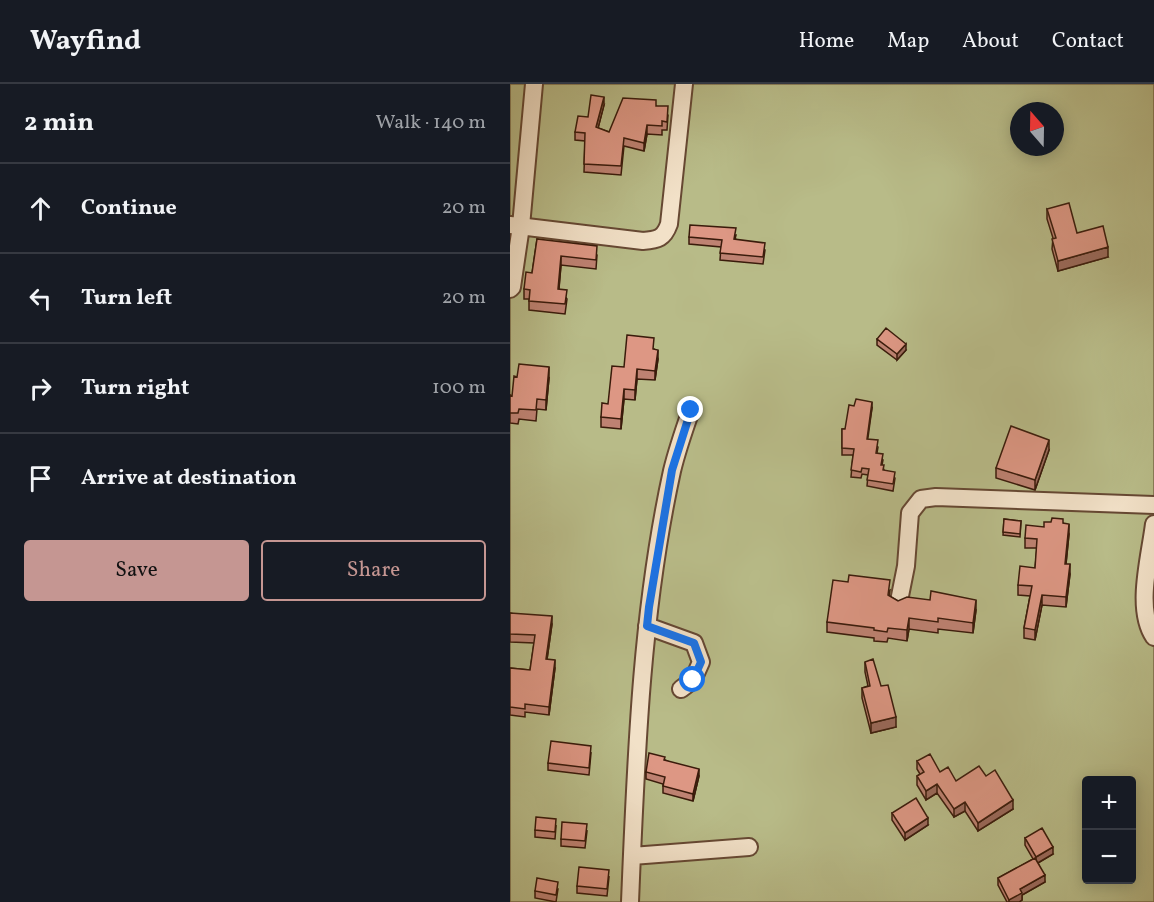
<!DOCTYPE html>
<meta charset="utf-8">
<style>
:root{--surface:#171b24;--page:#242831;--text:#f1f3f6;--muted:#9ea1a6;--line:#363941;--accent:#c59692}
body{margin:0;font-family:Vollkorn,serif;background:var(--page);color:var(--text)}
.controls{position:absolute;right:18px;bottom:18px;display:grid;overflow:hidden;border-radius:6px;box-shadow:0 3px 15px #0003}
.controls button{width:54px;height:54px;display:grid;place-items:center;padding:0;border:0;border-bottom:2px solid var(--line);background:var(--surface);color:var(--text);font:30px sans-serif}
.compass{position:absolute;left:500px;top:18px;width:54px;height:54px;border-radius:50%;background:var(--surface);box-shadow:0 3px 15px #0003;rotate:340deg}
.stop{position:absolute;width:18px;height:18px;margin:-14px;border:4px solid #1a73e8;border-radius:50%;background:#fff}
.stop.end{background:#1a73e8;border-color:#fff;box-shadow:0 2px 6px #0008}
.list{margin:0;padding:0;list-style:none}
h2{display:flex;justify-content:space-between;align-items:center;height:78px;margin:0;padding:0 24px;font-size:26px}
h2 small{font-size:20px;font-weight:400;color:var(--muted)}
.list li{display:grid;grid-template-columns:39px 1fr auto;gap:18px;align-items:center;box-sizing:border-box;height:90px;padding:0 24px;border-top:2px solid var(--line)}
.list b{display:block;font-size:22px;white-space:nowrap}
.list em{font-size:20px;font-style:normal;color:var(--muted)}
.actions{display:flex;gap:12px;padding:18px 24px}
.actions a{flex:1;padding:14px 0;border:2px solid var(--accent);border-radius:6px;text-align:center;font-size:21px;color:var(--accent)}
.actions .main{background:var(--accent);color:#111}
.icon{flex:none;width:33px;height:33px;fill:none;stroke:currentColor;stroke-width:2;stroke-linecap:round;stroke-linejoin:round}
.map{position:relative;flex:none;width:644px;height:818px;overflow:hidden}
header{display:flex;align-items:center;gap:36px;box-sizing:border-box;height:84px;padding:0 30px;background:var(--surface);border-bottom:2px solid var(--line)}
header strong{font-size:28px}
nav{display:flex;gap:33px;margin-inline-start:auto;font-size:21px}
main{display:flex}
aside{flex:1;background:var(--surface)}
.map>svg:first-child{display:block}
.green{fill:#b8bb88;stroke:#796b4a;stroke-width:1.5;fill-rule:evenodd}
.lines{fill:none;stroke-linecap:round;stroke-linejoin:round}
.minor-casing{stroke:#664833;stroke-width:20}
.minor{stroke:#f2e1c8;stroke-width:16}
.wall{fill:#be8272;stroke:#3a1b0b;stroke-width:1.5}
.shaded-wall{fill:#9b6a5c;stroke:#3a1b0b;stroke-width:1.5}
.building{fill:#dd9784;stroke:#3a1b0b;stroke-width:1.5}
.route{stroke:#1a73e8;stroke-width:8}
</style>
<header>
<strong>Wayfind</strong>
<nav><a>Home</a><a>Map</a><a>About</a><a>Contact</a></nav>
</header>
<main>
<aside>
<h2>2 min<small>Walk · 140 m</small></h2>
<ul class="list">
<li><svg class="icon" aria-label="ahead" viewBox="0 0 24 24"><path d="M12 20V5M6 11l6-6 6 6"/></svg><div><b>Continue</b></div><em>20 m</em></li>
<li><svg class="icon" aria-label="left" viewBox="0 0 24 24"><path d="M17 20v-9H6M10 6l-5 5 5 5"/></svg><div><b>Turn left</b></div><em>20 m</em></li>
<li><svg class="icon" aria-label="right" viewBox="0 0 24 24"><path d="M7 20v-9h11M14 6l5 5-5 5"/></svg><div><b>Turn right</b></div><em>100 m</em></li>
<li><svg class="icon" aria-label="arrive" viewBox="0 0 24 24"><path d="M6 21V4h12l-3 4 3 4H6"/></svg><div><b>Arrive at destination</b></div></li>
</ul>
<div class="actions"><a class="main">Save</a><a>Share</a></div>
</aside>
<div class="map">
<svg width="644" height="818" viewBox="0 0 644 818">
<rect width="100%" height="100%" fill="#ebd1ab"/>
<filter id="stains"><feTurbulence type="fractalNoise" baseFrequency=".00333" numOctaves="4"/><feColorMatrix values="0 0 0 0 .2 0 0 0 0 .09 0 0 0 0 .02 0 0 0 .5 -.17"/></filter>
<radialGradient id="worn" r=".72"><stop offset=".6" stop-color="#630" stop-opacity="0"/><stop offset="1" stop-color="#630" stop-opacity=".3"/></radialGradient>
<path class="green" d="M0 0H644V818H0ZM509 27H545V63H509ZM576 696H622V796H576Z"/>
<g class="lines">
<defs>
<path id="minor" d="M0 141 133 157C148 156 154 154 159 140L174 0
M0 205 2 203 11 142 24 0
M644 440C640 473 625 525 644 553
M389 517 396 482 400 429 411 415 426 413 644 421
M137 542 184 559 191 578 183 596 171 605
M122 772 239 763
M120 818C126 674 131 528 162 387 167 366 174 346 181 326"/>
</defs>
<use href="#minor" class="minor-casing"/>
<use href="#minor" class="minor"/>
</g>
<path class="wall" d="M94 21 88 44 99 48 146 22 158 31 157 46H152V51L137 50 134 67 114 62 111 91 74 88 75 57 65 56V48L78 33Z
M537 125 567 149 598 173 548 187 542 165 543 154 537 135Z
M226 151 225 155 255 166 253 180 210 176 211 163 179 160V153Z
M27 155 87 171 86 185 51 181 49 205 57 215 55 230 19 226V215H14V205L22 189Z
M367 255 396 266 387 276 367 261Z
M144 265 148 275 145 296 127 295 125 316 114 315 111 345 91 343V333L98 320 114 283Z
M39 294 36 326 27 325 26 337 9 335 8 340 0 339V311L2 312Z
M362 324 357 355 368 363 367 369 373 376 372 381 374 386 385 394 383 407 357 402 358 391 352 390 351 394 341 393 343 371H332V345H335Z
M539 366 525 406 486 394V384Z
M494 435 511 437 510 453 493 451Z
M553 439 559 450 556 480 560 490 556 523 532 521 525 556 514 554V544L520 512 508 511V501L525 484 527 464H515V454Z
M380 506 379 512 388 517 466 526 463 549 428 545V549L399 545 397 557 378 554 377 558 364 557V554L317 548V538Z
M0 529 42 540 37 575 45 584 39 631 15 628V633L0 631V584L20 586 24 559 0 558Z
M355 578 386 643 361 649 352 614V604L358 602 355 588Z
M81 669 79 691 38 686V679Z
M155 676 189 692 183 717 153 709V700L136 695V688Z
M407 677 430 688 446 697 476 692 503 725 468 747 455 727 444 733 427 709 416 716 407 701V692L410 690 407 685Z
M382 729 418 741 395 756 382 736Z
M46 742 45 755 25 753V746Z
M77 747 75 764 51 762V755Z
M515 754 543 770 528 779 535 798 512 811V816L509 818H497L488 801V794L523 775 515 761Z
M99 793 97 812 67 809V802Z
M48 805 46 818 25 814V807Z"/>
<path class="shaded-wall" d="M94 13V21L86 52V43Z
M137 41V50L134 67V59Z
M598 163V173L548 187V177Z
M51 172V181L48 214V205Z
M396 260V266L387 276V270Z
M148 266V275L145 296V287Z
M39 283V294L36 326V316Z
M127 285V295L125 316V306Z
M114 305V315L111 345V335Z
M362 318V324L357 361V355Z
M539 356V366L525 406V396Z
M559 440V450L555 490V480Z
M560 480V490L556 523V513Z
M532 511V521L525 556V546Z
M466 516V526L463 549V539Z
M42 532V540L36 583V575Z
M399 534V545L397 557V546Z
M45 576V584L39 631V623Z
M386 633V643L361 649V639Z
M189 685V692L183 717V710Z
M427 700V709L416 716V707Z
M503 716V725L468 747V739Z
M455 718V727L444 733V725Z
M418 734V741L395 756V749Z
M543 763V770L526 780V773Z
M535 791V798L512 811V816L509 818H499V816L510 805Z"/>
<path class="building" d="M81 11 94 13 86 43 99 48 113 14 146 16V22H158L157 38 152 37V42L137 41 134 59 114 54 111 82 74 80 75 49 65 48 68 32 78 33Z
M559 119 567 149 593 142 598 163 548 177 542 155 546 154 537 125Z
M180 141 226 144 224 155 255 159 253 173 210 169 212 156 179 153Z
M27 155 87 162 86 176 51 172 48 205 57 206 55 220 19 217 20 206 14 205 16 188 22 189Z
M376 244 396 260 387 270 367 255Z
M117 251 144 254 143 265 148 266 145 287 127 285 125 306 114 305 111 335 91 333 92 319 98 320 102 282 114 283Z
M9 280 39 283 36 316 27 315 26 326 9 325 8 329H0V311L2 312 4 292 7 293Z
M346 315 362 318 357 355 368 356 366 369 373 370 371 381H374L373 386 385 388 383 400 357 396 359 385 352 384 351 388 341 386 344 365 332 364V345H335L339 321 344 322Z
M501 342 539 356 525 396 486 384Z
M542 434 553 435V439L559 440 555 480H560L556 513 532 511 525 546 514 544 522 502 508 501 510 482 525 484 527 455 515 454 516 441 534 443V438H541Z
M494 435 511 437 510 450 493 448Z
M339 491 380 496 378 511 388 517 397 513 420 516 421 507 466 516 463 539 428 534V538L399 534 397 546 378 544 377 548 364 546V544L317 538 323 496 338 498Z
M0 529 42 532 36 575 45 576 39 623 15 620V625L0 623V584L20 586 25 551 0 550Z
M363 575 371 602 378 601 386 633 361 639 352 604 360 602 355 578Z
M41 657 81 662 79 684 38 679Z
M139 669 155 673 154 676 189 685 183 710 153 702 155 693 136 688Z
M420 670 430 688 438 683 446 697 469 682 476 692 485 686 503 716 468 739 455 718 444 725 427 700 416 707 407 692 414 688 407 677Z
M406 714 418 734 395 749 382 729Z
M26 733 46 735 45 748 25 746Z
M52 738 77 740 75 757 51 755Z
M532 744 543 763 526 773 515 754Z
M525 774 535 791 510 805 512 809 499 816 488 794Z
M69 783 99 786 97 805 67 802Z
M27 794 48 798 46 811 25 807Z"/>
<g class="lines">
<path class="route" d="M181 326 162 386 139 523 137 542 184 559 191 578 183 596"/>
</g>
<rect width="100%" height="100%" filter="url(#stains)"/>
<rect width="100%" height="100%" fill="url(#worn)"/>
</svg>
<div class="controls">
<button>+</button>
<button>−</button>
</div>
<svg class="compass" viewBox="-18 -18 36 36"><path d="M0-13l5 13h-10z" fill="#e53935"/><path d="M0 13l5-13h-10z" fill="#9ea1a6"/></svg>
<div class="stop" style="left:183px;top:596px"></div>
<div class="stop end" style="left:181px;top:326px"></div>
</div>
</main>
